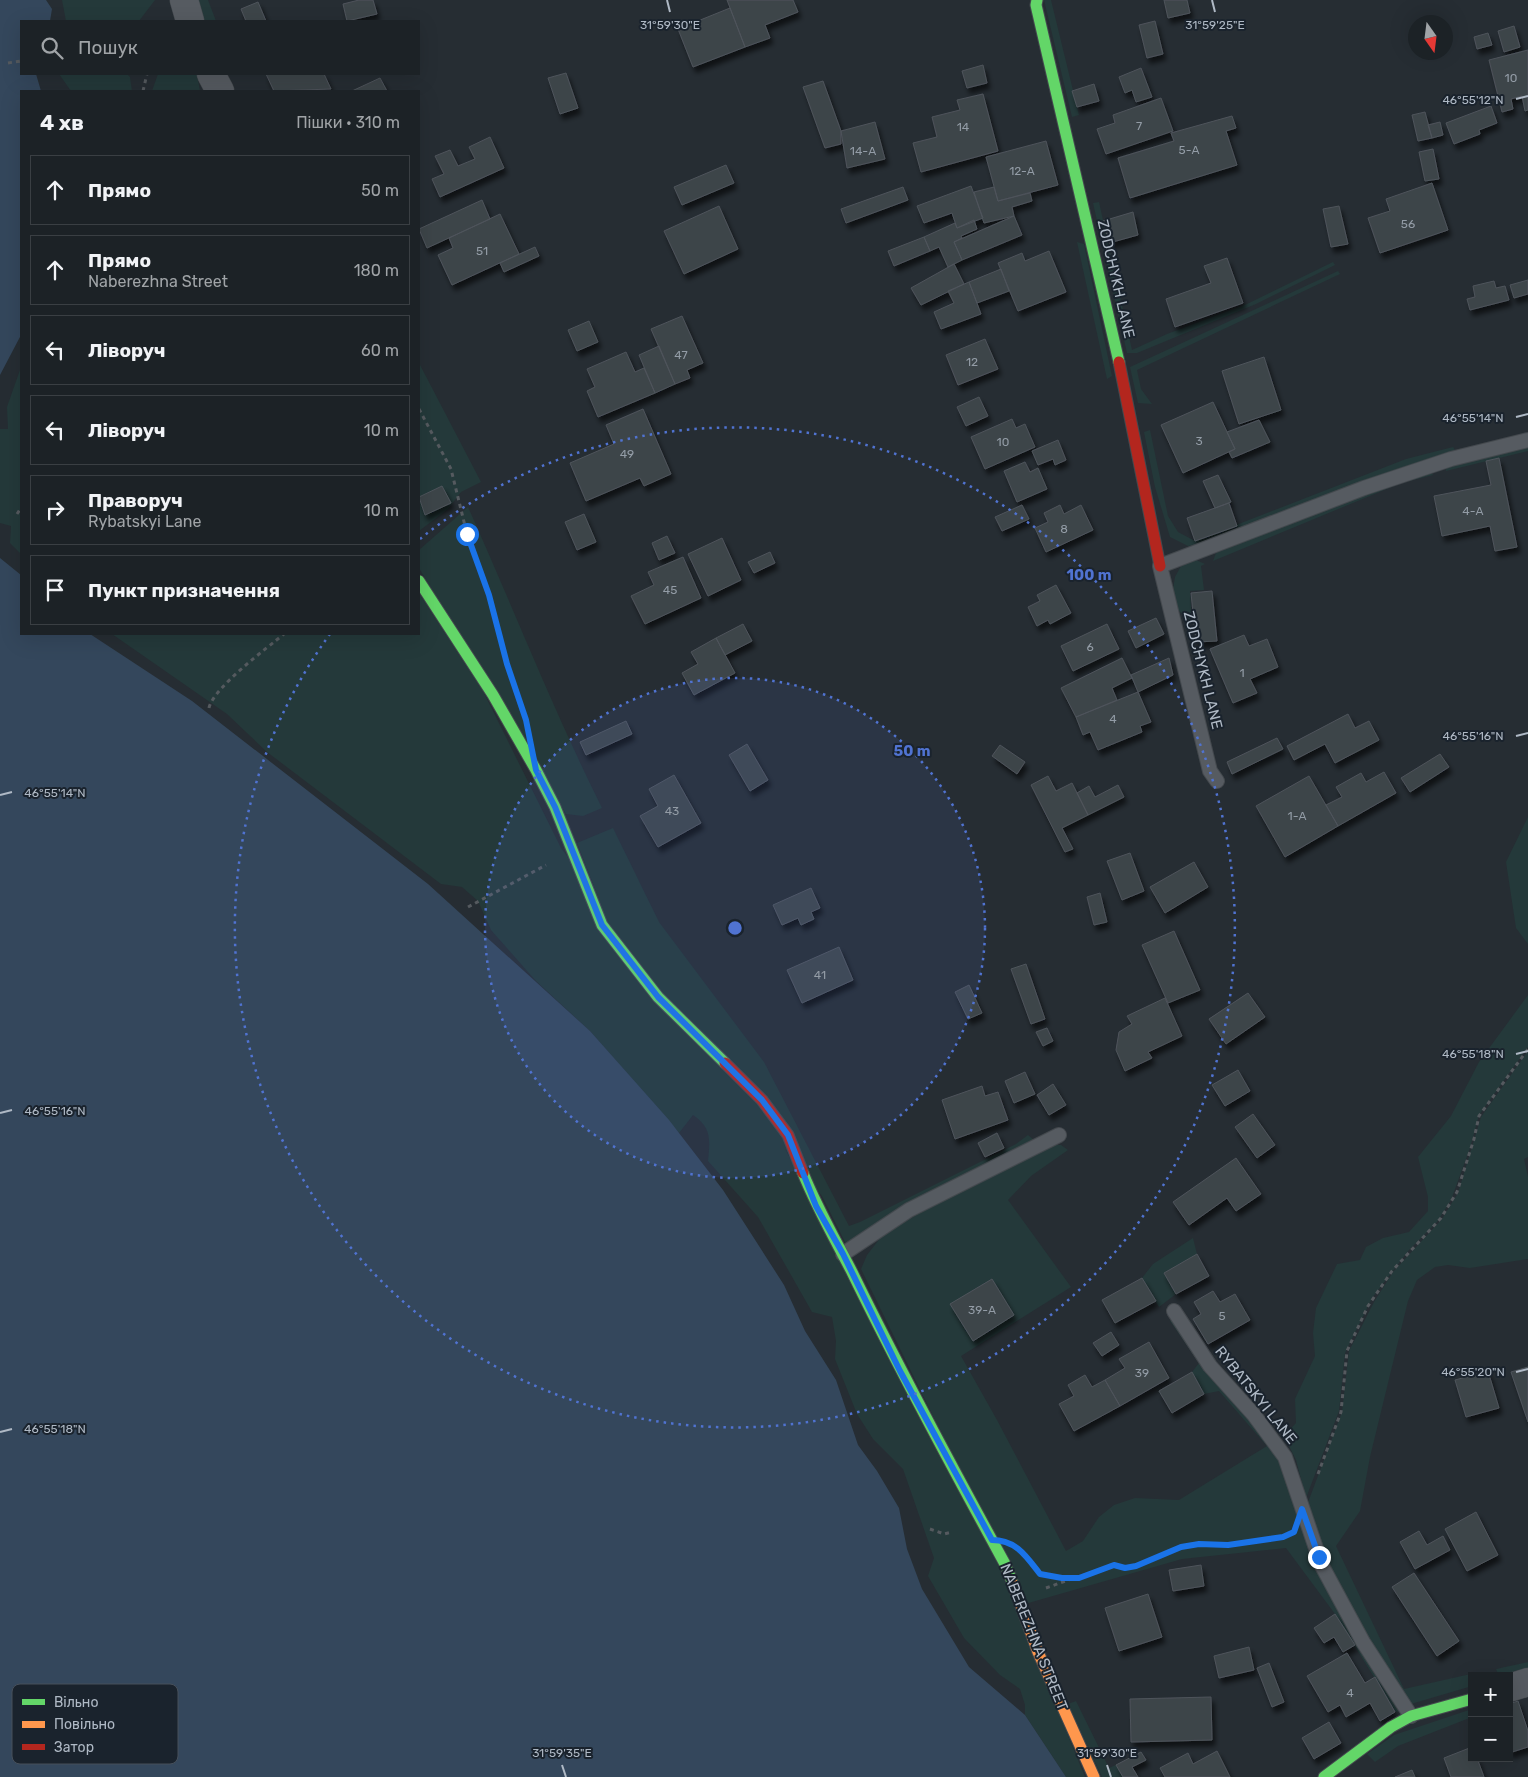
<!DOCTYPE html>
<html lang="uk">
<meta charset="utf-8">
<style>
:root{--surface:#1c2226;--page:#252a2e;--text:#f1f3f6;--muted:#a0a4a7;--line:#3a3f43}
body{margin:0;font-family:Rubik,sans-serif;background:var(--page);color:var(--text)}
.controls{position:absolute;right:15px;bottom:15px;display:grid;overflow:hidden;border-radius:0px;box-shadow:0 5px 20px #0002}
.controls button{width:45px;height:45px;display:grid;place-items:center;padding:0;border:0;border-bottom:1px solid var(--line);background:var(--surface);color:var(--text);font:25px sans-serif}
.compass{position:absolute;left:1408px;top:15px;width:45px;height:45px;border-radius:50%;background:var(--surface);box-shadow:0 5px 20px #0002;rotate:166deg}
.stop{position:absolute;width:15px;height:15px;margin:-11px;border:4px solid #1a73e8;border-radius:50%;background:#fff}
.stop.end{background:#1a73e8;border-color:#fff;box-shadow:0 1px 5px #0008}
.list{margin:0;padding:0;list-style:none}
h2{display:flex;justify-content:space-between;align-items:center;height:65px;margin:0;padding:0 20px;font-size:21px}
h2 small{font-size:16px;font-weight:400;color:var(--muted)}
.list li{display:grid;grid-template-columns:32px 1fr auto;gap:15px;align-items:center;box-sizing:border-box;height:70px;margin:0 10px 10px;padding:0 10px;border:1px solid var(--line);border-radius:0px}
.list b{display:block;font-size:19px;white-space:nowrap}
.list p{margin:0;font-size:16px;white-space:nowrap;color:var(--muted)}
.list em{font-size:16px;font-style:normal;color:var(--muted)}
.icon{flex:none;width:28px;height:28px;fill:none;stroke:currentColor;stroke-width:2;stroke-linecap:round;stroke-linejoin:round}
.map{position:relative;flex:none;width:1528px;height:1777px;overflow:hidden}
.search{position:absolute;background:var(--surface);box-shadow:0 5px 20px #0002;left:20px;top:20px;width:400px;height:55px;display:flex;align-items:center;gap:12px;box-sizing:border-box;padding:0 18px;border-radius:0px;color:var(--muted);font-size:19px}
.panel{position:absolute;background:var(--surface);box-shadow:0 5px 20px #0002;left:20px;top:90px;width:400px;height:545px;border-radius:0px}
.map>svg:first-child{display:block}
.green{fill:#24393a}
.water{fill:#34475c}
.building{fill:#3e444a;stroke:#4e545b;filter:url(#shadow)}
.lines{fill:none;stroke-linecap:round;stroke-linejoin:round}
.lane-casing{stroke:#44494e;stroke-width:16}
.street-casing{stroke:#44494e;stroke-width:29}
.fast-casing{stroke:#44494e;stroke-width:13}
.slow-casing{stroke:#44494e;stroke-width:13}
.jam-casing{stroke:#44494e;stroke-width:13}
.path{stroke:#555a5f;stroke-width:3;stroke-dasharray:4 4;stroke-linecap:butt}
.lane{stroke:#565b61;stroke-width:14}
.street{stroke:#565b61;stroke-width:28}
.fast{stroke:#63d668;stroke-width:11}
.slow{stroke:#ff974d;stroke-width:11}
.jam{stroke:#b3261e;stroke-width:11}
.route{stroke:#1a73e8;stroke-width:6}
.ticks{fill:none;stroke:#afb9c5;stroke-width:2}
.ring{fill:none;stroke:#5073d1;stroke-width:2.5;stroke-dasharray:2.5 5}
.labels{text-anchor:middle;dominant-baseline:central;stroke-width:4;stroke-linejoin:round;paint-order:stroke}
.number-label{font-size:12px;fill:#939ca6}
.street-label{font-size:15px;fill:#afb9c5;stroke:#1a232d}
.key{fill:#1a232d;stroke:#47505b;stroke-width:1}
.key-label{font-size:14px;fill:#afb9c5}
.ticks-label{font-size:12px;text-anchor:middle;fill:#afb9c5;stroke:#1a232d;stroke-width:4;stroke-linejoin:round;paint-order:stroke}
.centre{fill:#5073d1;stroke:#1a232d;stroke-width:2.5}
.ring-label{font-size:15px;text-anchor:middle;font-weight:bold;fill:#5073d1;stroke:#1a232d;stroke-width:4;stroke-linejoin:round;paint-order:stroke}
</style>
<div class="map">
<svg width="1528" height="1777" viewBox="0 0 1528 1777">
<defs>
<filter id="shadow"><feDropShadow dx="3" dy="5.5" stdDeviation="2.5" flood-color="#0009"/></filter>
</defs>
<rect width="100%" height="100%" fill="#262d33"/>
<path class="green" d="M62 0H155L139 21H66Z
M194 0H208L216 21H199Z
M1044 0H1051L1079 115 1072 117Z
M59 74H127L130 77 132 91H71Z
M158 74H197L200 91H152Z
M1099 202 1132 350 1167 334 1247 304 1333 262 1335 265 1256 304 1137 353H1127L1093 203Z
M1077 242 1084 244 1112 376 1107 379Z
M1338 271 1340 274 1137 370 1141 389 1152 404 1138 403 1130 367Z
M419 363 481 482 461 492 448 509 419 531Z
M21 367V554L10 543 11 526 0 523V429H8L7 407Z
M1150 430 1168 516 1178 532 1195 541 1406 459 1453 447 1457 453 1208 543 1188 546 1170 537 1155 487 1144 432Z
M1528 445V451L1446 471V467Z
M1431 472 1433 475 1401 483 1213 561 1216 553 1392 483Z
M468 507C513 607 553 710 602 808L583 816 566 814 419 568V550Z
M1196 560 1205 564 1201 566 1204 590 1190 591 1192 623 1178 610 1173 589 1175 577 1181 566Z
M419 593 483 691 561 848 780 1139 989 1542 1085 1777H1066L1025 1715V1705L1020 1689 1000 1675 964 1638 928 1576 934 1558 903 1469 873 1439 857 1414 835 1359 836 1341 832 1317 812 1312 758 1217 708 1161C710 1140 712 1128 693 1115L679 1133 590 1031 536 981 491 930 478 901 462 887 441 884 267 752 227 714 112 634H419Z
M1528 817V944L1516 928 1506 862Z
M613 828 659 922 764 1062 849 1226 860 1222 1016 1144 1028 1135 1034 1140 854 1240 845 1242 822 1196 662 992 604 912 577 843Z
M1528 995V1047L1479 1115 1470 1148 1451 1200 1437 1222 1409 1250 1372 1298 1345 1353 1339 1411 1306 1498 1296 1460 1284 1436 1296 1423 1295 1399 1315 1356 1313 1333 1316 1308 1337 1264 1360 1260 1366 1247 1383 1238 1409 1232 1428 1211V1197L1418 1157 1451 1116 1479 1062Z
M1528 1051V1157L1524 1159 1528 1177V1259L1470 1268 1448 1265 1435 1267 1417 1280 1408 1301 1370 1457 1360 1511 1336 1546 1404 1689 1475 1673V1676H1472V1686L1411 1704 1404 1699 1353 1614 1323 1551 1307 1505 1342 1412 1349 1351 1374 1302 1393 1272 1442 1219 1458 1193 1481 1117Z
M1051 1145H1061L1068 1150 1031 1176 1008 1200 1071 1287 961 1356 997 1420 1066 1551 1083 1541 1099 1517 1114 1505 1135 1498 1179 1500 1267 1446 1219 1391 1204 1394 1192 1372 1199 1363 1170 1321H1173L1275 1452 1353 1635 1399 1712 1395 1711 1335 1614 1286 1548 1182 1559 1025 1604 861 1269 867 1255 881 1237 921 1212Z
M1193 1238 1197 1254 1164 1273 1176 1294 1159 1307 1142 1278 1153 1264Z
M1528 1662V1670L1508 1676H1499L1496 1669Z
M1076 1701 1109 1768 1116 1765 1123 1777H1102L1068 1704Z
M1472 1709V1717L1398 1746 1375 1762 1367 1754 1394 1735Z"/>
<path class="water" d="M0 0H46L52 9 50 21H21V74H36L41 91H21V335L0 375Z
M0 558 21 575V634H90L192 701 428 884 590 1031 669 1120 723 1190 784 1285 805 1331 836 1380 858 1445 877 1471 899 1508 907 1549 922 1589 969 1667 1025 1715 1066 1777H0Z"/>
<path class="building" d="M359 0H373L377 14 347 21 343 4Z
M727 0H793L798 12 765 25 770 38 745 47Z
M1164 0H1187L1190 13 1168 18Z
M258 2 266 21H246L241 9Z
M730 8 745 47 693 67 678 29Z
M1155 21 1163 54 1147 58 1139 25Z
M1514 26 1520 47 1504 52 1498 31Z
M1488 33 1492 45 1477 49 1474 37Z
M1528 50V110L1525 111 1522 96 1511 99 1513 109 1502 112 1489 60Z
M983 65 987 83 967 88 962 71Z
M1141 68 1152 97 1136 102 1132 90 1125 93 1119 77Z
M566 73 578 108 560 114 548 78Z
M266 74H324L331 89 274 91Z
M380 78 387 91H352Z
M823 81 841 131V144L825 148 803 87Z
M1094 84 1099 101 1077 107 1072 91Z
M983 94 998 151 921 172 913 143 937 137 932 117 960 110 957 100Z
M1161 98 1173 131 1106 154 1097 129 1115 123 1113 115Z
M1491 106 1497 123 1479 130 1480 134 1454 144 1446 123Z
M1425 112 1432 138 1418 141 1412 115Z
M1232 116 1236 128 1226 131 1237 165 1130 198 1118 158 1174 141 1171 133Z
M875 122 885 159 847 168 841 131Z
M1440 122 1443 135 1432 138 1428 125Z
M490 137 504 168 440 197 432 179 444 174 435 156 450 150 458 166 475 159 469 147Z
M1046 141 1058 185 998 201 986 157Z
M1433 149 1439 179 1425 181 1419 152Z
M726 165 734 183 682 205 674 187Z
M1432 183 1448 230 1380 253 1368 218 1390 211 1386 199Z
M971 186 983 218 957 228 952 213 924 223 917 206Z
M903 187 908 200 846 223 841 209Z
M994 187 998 201 1030 193 1032 201 1012 207 1014 216 984 223 974 192Z
M482 200 490 219 427 248 419 229Z
M719 206 738 249 684 274 664 231Z
M1339 206 1348 244 1331 247 1323 209Z
M1133 212 1138 235 1109 243 1103 221Z
M500 214 519 254 452 285 438 255 453 248 449 238Z
M1014 216 1022 235 962 260 954 242Z
M974 220 977 229 961 236 962 238 954 242 962 260 948 267 939 247 930 251 924 237 955 223 957 228Z
M924 237 930 251 894 266 888 251Z
M535 247 539 256 504 272 500 263Z
M1049 251 1066 292 1018 311 998 263 1022 253 1025 261Z
M1227 258 1243 303 1175 327 1166 299 1211 283 1204 266Z
M954 264 964 284 921 305 911 288Z
M1001 269 1009 291 977 303 969 282Z
M1528 280V294L1514 298 1510 285Z
M1494 281 1496 288 1505 286 1509 300 1470 310 1467 299 1475 297 1473 286Z
M969 282 981 314 941 329 934 312 954 303 948 291Z
M682 316 703 363 687 370 690 378 675 384 651 329Z
M589 321 598 342 577 351 568 330Z
M985 339 998 369 958 385 946 355Z
M659 346 675 384 655 393 639 355Z
M626 352 635 372 644 368 655 393 598 417 587 391 595 387 587 369Z
M1264 357 1281 410 1239 424 1222 371Z
M979 397 988 416 966 426 957 407Z
M1213 402 1235 449 1183 473 1161 425Z
M643 409 671 474 644 486 640 478 586 501 570 463 614 444 606 425Z
M1012 419 1016 428 1025 424 1035 447 985 469 971 437Z
M1259 420 1270 442 1232 458 1229 452 1235 449 1227 432Z
M1058 440 1066 460 1055 465 1053 459 1038 465 1032 451Z
M1499 458 1517 547 1495 551 1490 526 1442 536 1434 496 1491 485 1486 461Z
M1025 462 1030 472 1038 468 1047 489 1017 502 1004 471Z
M1218 475 1231 502 1215 508 1203 481Z
M442 486 451 503 425 515 419 497Z
M1229 503 1237 526 1195 541 1187 518Z
M1022 505 1029 519 1002 531 995 517Z
M1060 505 1064 514 1081 505 1093 530 1046 552 1035 528 1048 522 1044 513Z
M584 514 596 542 577 550 565 522Z
M667 536 675 553 659 560 652 543Z
M722 538 741 580 708 596 688 554Z
M770 552 775 563 754 573 748 562Z
M683 557 701 598 645 624 631 596 654 585 648 572Z
M1056 585 1071 613 1050 624 1048 620 1037 626 1028 607 1040 601 1037 595Z
M1212 591 1217 641 1196 642 1191 593Z
M1156 618 1164 634 1136 648 1128 631Z
M743 624 752 641 725 655 716 638Z
M1107 624 1119 649 1073 671 1061 646Z
M1244 635 1249 646 1267 639 1278 667 1250 679 1257 693 1233 703 1210 649Z
M716 638 735 673 694 695 682 673 698 664 691 652Z
M1122 658 1132 678 1112 688 1117 700 1076 717 1061 688Z
M1169 658 1173 675 1138 692 1131 675Z
M1138 692 1151 722 1140 726 1142 732 1098 750 1090 732 1083 735 1076 717Z
M1348 714 1355 728 1369 721 1379 740 1335 763 1325 744 1294 760 1287 746Z
M626 721 632 734 586 755 580 742Z
M1277 738 1283 749 1232 774 1227 762Z
M747 744 768 780 750 791 729 755Z
M1000 745 1025 762 1017 774 992 756Z
M1440 754 1449 767 1410 792 1401 778Z
M1384 772 1396 793 1338 826 1326 805 1342 797 1336 787 1361 773 1366 782Z
M674 775 701 823 658 847 640 816 658 806 649 789Z
M1048 776 1056 791 1072 783 1088 815 1062 828 1073 849 1065 852 1031 785Z
M1309 776 1338 826 1285 857 1256 806Z
M1118 785 1124 797 1088 815 1077 793 1089 786 1095 797Z
M1130 853 1144 891 1122 900 1107 861Z
M1194 862 1208 887 1165 913 1150 887Z
M811 888 820 908 811 912 814 919 801 925 798 918 782 925 773 905Z
M1100 893 1107 922 1094 925 1087 897Z
M1174 931 1200 990 1168 1003 1142 945Z
M839 947 853 980 802 1003 787 970Z
M1026 964 1045 1019 1031 1024 1011 969Z
M969 985 982 1013 968 1019 955 992Z
M1248 993 1265 1017 1226 1044 1209 1019Z
M1165 998 1182 1036 1148 1052 1152 1058 1125 1071 1116 1050 1119 1032 1132 1024 1127 1016Z
M1047 1028 1053 1041 1043 1046 1036 1032Z
M1238 1070 1250 1091 1225 1106 1212 1085Z
M1025 1072 1035 1094 1014 1103 1005 1081Z
M1053 1084 1066 1105 1049 1115 1037 1095Z
M982 1086 985 1096 998 1092 1008 1120 955 1139 942 1100Z
M1253 1114 1275 1145 1257 1158 1235 1127Z
M997 1133 1004 1148 985 1157 978 1143Z
M1236 1158 1261 1194 1236 1211 1227 1198 1189 1225 1173 1202Z
M1197 1254 1209 1276 1176 1294 1164 1273Z
M1142 1278 1156 1301 1115 1323 1102 1300Z
M992 1279 1014 1315 973 1341 950 1304Z
M1213 1291 1220 1302 1235 1294 1250 1320 1208 1344 1193 1319 1201 1314 1194 1302Z
M1111 1332 1119 1345 1102 1356 1093 1343Z
M1149 1342 1169 1378 1120 1406 1105 1380 1125 1368 1119 1359Z
M1528 1367V1422L1511 1372Z
M1488 1371 1499 1408 1466 1417 1455 1380Z
M1192 1372 1204 1394 1172 1413 1159 1391Z
M1085 1375 1092 1387 1105 1380 1120 1406 1074 1431 1059 1404 1074 1396 1068 1385Z
M1476 1512 1498 1555 1467 1571 1445 1529Z
M1419 1531 1427 1545 1443 1536 1450 1550 1415 1569 1400 1542Z
M1201 1565 1204 1586 1173 1591 1169 1570Z
M1414 1573 1459 1641 1437 1656 1392 1587Z
M1148 1594 1162 1637 1119 1651 1105 1608Z
M1335 1614 1355 1645 1343 1652 1334 1637 1324 1643 1314 1628Z
M1249 1647 1254 1670 1219 1678 1214 1656Z
M1347 1653 1365 1683 1375 1677 1395 1712 1380 1721 1370 1703 1346 1717 1340 1705 1328 1712 1307 1676Z
M1269 1663 1284 1702 1272 1707 1257 1668Z
M1211 1697 1212 1740 1131 1742 1130 1699Z
M1518 1701 1528 1731V1747L1509 1753V1704Z
M1329 1722 1341 1743 1314 1759 1302 1738Z
M1472 1747V1758H1477L1484 1777H1451L1444 1758Z
M1217 1751 1230 1777H1165L1160 1768 1188 1753 1193 1764Z
M1141 1752 1146 1760 1132 1767 1138 1777H1123L1116 1765Z
M1412 1770 1415 1777H1395Z"/>
<g class="lines">
<defs>
<path id="lane" d="M1217 781 1210 771 1160 566 1364 488 1451 459 1528 440
M843 1254 909 1210 1059 1135
M1174 1311 1210 1366 1254 1415 1285 1457 1322 1566 1363 1642 1411 1716"/>
<path id="street" d="M184 0 190 21
M211 74 220 91
M1509 1688 1528 1682"/>
<path id="fast" d="M1037 0 1036 5 1119 362
M419 581 493 695 536 770 555 807 602 925 658 997 725 1063
M803 1173C817 1208 835 1239 852 1272 900 1371 952 1467 1005 1564L1013 1584
M1324 1777 1391 1727 1411 1716 1472 1699"/>
<path id="slow" d="M1013 1584 1038 1652 1094 1777"/>
<path id="jam" d="M1119 362 1160 566
M725 1063 762 1100 788 1135 803 1173"/>
</defs>
<use href="#lane" class="lane-casing"/>
<use href="#street" class="street-casing"/>
<use href="#fast" class="fast-casing"/>
<use href="#slow" class="slow-casing"/>
<use href="#jam" class="jam-casing"/>
<path class="path" d="M8 63 21 61
M143 91 147 74
M419 409 451 469 467 534 489 595 504 652
M17 514 21 508
M209 708C213 688 267 648 284 634
M468 907 546 865
M1318 1474 1341 1412 1347 1351 1368 1306 1392 1271 1441 1218 1457 1192 1474 1139 1479 1116 1528 1049
M930 1529 944 1534 952 1532
M1043 1574 1062 1578 1079 1577 1114 1565 1125 1568 1136 1566 1181 1547 1199 1544 1228 1545 1286 1536
M1046 1588 1071 1579"/>
<use href="#lane" class="lane"/>
<use href="#street" class="street"/>
<use href="#fast" class="fast"/>
<use href="#slow" class="slow"/>
<use href="#jam" class="jam"/>
</g>
<g class="lines">
<path class="route" d="M467 534 489 595 507 664 526 720 536 770 555 807 602 925 658 997 762 1100 788 1135 816 1206 843 1254 900 1371 992 1540C1016 1540 1026 1556 1040 1574L1062 1578H1079L1114 1565 1125 1568 1136 1566 1181 1547 1199 1544 1228 1545 1283 1537 1294 1532 1302 1509 1319 1557"/>
</g>
<path class="ticks" d="M667 0 670 12M1212 0 1215 12M1516 99 1528 96M1516 417 1528 414M1516 736 1528 733M0 795 12 792M1516 1054 1528 1051M0 1113 12 1110M1516 1372 1528 1369M0 1432 12 1429M562 1765 566 1777M1107 1765 1111 1777"/>
<circle cx="735" cy="928" r="250" fill="#5073d1" fill-opacity=".12"/>
<g class="ring">
<circle cx="735" cy="928" r="250"/>
<path d="M420 539A500 500 0 1 1 330 634"/>
</g>
<g class="labels">
<g class="number-label">
<text x="1511" y="78">10</text>
<text x="1139" y="126">7</text>
<text x="963" y="127">14</text>
<text x="1189" y="150">5-А</text>
<text x="863" y="151">14-А</text>
<text x="1022" y="171">12-А</text>
<text x="1408" y="224">56</text>
<text x="482" y="251">51</text>
<text x="681" y="355">47</text>
<text x="972" y="362">12</text>
<text x="1199" y="441">3</text>
<text x="1003" y="442">10</text>
<text x="627" y="454">49</text>
<text x="1473" y="511">4-А</text>
<text x="1064" y="529">8</text>
<text x="670" y="590">45</text>
<text x="1090" y="647">6</text>
<text x="1242" y="673">1</text>
<text x="1113" y="719">4</text>
<text x="672" y="811">43</text>
<text x="1297" y="816">1-А</text>
<text x="820" y="975">41</text>
<text x="982" y="1310">39-А</text>
<text x="1222" y="1316">5</text>
<text x="1142" y="1373">39</text>
<text x="1350" y="1693">4</text>
</g>
<g class="street-label">
<text transform="translate(1116 279) rotate(77)">ZODCHYKH LANE</text>
<text transform="translate(1203 670) rotate(76)">ZODCHYKH LANE</text>
<text transform="translate(1256 1395) rotate(51)">RYBATSKYI LANE</text>
<text transform="translate(1034 1637) rotate(68)">NABEREZHNA STREET</text>
</g>
</g>
<rect x="12" y="1684" width="166" height="80" rx="8" class="key"/>
<rect x="22" y="1699" width="23" height="6" fill="#63d668"/>
<rect x="22" y="1721" width="23" height="7" fill="#ff974d"/>
<rect x="22" y="1744" width="23" height="6" fill="#b3261e"/>
<g class="key-label">
<text x="54" y="1707">Вільно</text>
<text x="54" y="1729">Повільно</text>
<text x="54" y="1752">Затор</text>
</g>
<g class="ticks-label">
<text x="670" y="29">31°59'30"E</text>
<text x="1215" y="29">31°59'25"E</text>
<text x="1473" y="104">46°55'12"N</text>
<text x="1473" y="422">46°55'14"N</text>
<text x="1473" y="740">46°55'16"N</text>
<text x="55" y="797">46°55'14"N</text>
<text x="1473" y="1058">46°55'18"N</text>
<text x="55" y="1115">46°55'16"N</text>
<text x="1473" y="1376">46°55'20"N</text>
<text x="55" y="1433">46°55'18"N</text>
<text x="562" y="1757">31°59'35"E</text>
<text x="1107" y="1757">31°59'30"E</text>
</g>
<circle cx="735" cy="928" r="8" class="centre"/>
<g class="ring-label">
<text x="1089" y="580">100 m</text>
<text x="912" y="756">50 m</text>
</g>
</svg>
<div class="controls">
<button>+</button>
<button>−</button>
</div>
<svg class="compass" viewBox="-18 -18 36 36"><path d="M0-13l5 13h-10z" fill="#e53935"/><path d="M0 13l5-13h-10z" fill="#a0a4a7"/></svg>
<div class="stop" style="left:467px;top:534px"></div>
<div class="stop end" style="left:1319px;top:1557px"></div>
<div class="search"><svg class="icon" aria-label="search" viewBox="0 0 24 24"><circle cx="10" cy="10" r="6"/><path d="M15 15l6 6"/></svg>Пошук</div>
<section class="panel">
<h2>4 хв<small>Пішки · 310 m</small></h2>
<ul class="list">
<li><svg class="icon" aria-label="ahead" viewBox="0 0 24 24"><path d="M12 20V5M6 11l6-6 6 6"/></svg><div><b>Прямо</b></div><em>50 m</em></li>
<li><svg class="icon" aria-label="ahead" viewBox="0 0 24 24"><path d="M12 20V5M6 11l6-6 6 6"/></svg><div><b>Прямо</b><p>Naberezhna Street</p></div><em>180 m</em></li>
<li><svg class="icon" aria-label="left" viewBox="0 0 24 24"><path d="M17 20v-9H6M10 6l-5 5 5 5"/></svg><div><b>Ліворуч</b></div><em>60 m</em></li>
<li><svg class="icon" aria-label="left" viewBox="0 0 24 24"><path d="M17 20v-9H6M10 6l-5 5 5 5"/></svg><div><b>Ліворуч</b></div><em>10 m</em></li>
<li><svg class="icon" aria-label="right" viewBox="0 0 24 24"><path d="M7 20v-9h11M14 6l5 5-5 5"/></svg><div><b>Праворуч</b><p>Rybatskyi Lane</p></div><em>10 m</em></li>
<li><svg class="icon" aria-label="arrive" viewBox="0 0 24 24"><path d="M6 21V4h12l-3 4 3 4H6"/></svg><div><b>Пункт призначення</b></div></li>
</ul>
</section>
</div>
